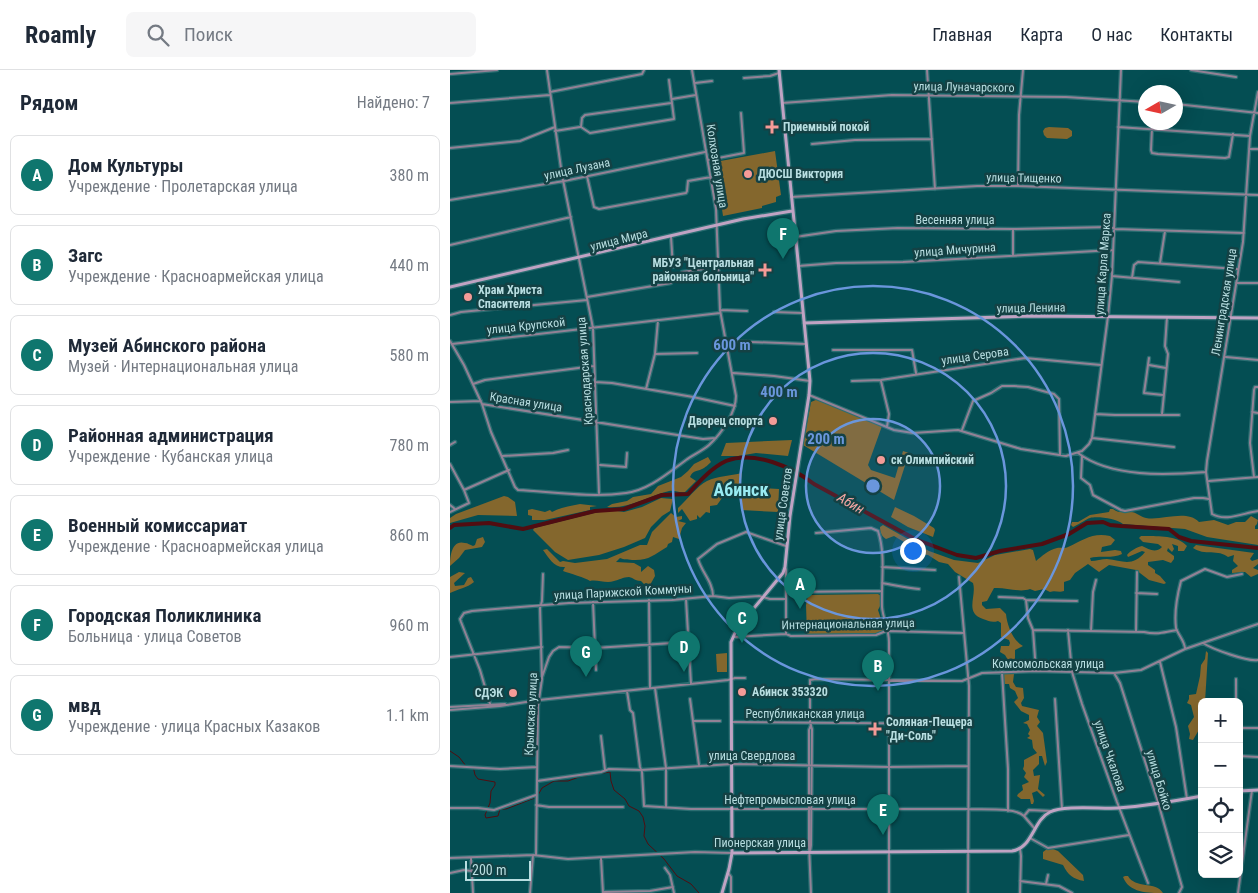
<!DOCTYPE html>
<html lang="ru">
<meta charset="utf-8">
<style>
:root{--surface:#fff;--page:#f6f6f7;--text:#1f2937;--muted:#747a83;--line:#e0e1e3;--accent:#0f766e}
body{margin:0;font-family:"Roboto Condensed",sans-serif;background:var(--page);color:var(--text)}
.controls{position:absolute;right:15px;bottom:15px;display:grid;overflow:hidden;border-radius:8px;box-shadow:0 5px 20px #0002}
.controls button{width:45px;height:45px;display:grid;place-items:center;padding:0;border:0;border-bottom:1px solid var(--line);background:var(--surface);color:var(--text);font:25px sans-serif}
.compass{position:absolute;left:688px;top:15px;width:45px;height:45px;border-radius:50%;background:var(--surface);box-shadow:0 5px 20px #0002;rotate:261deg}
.scale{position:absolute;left:15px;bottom:12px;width:66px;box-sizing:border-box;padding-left:5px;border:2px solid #b8dee1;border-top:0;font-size:14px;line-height:18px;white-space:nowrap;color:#b8dee1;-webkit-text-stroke:4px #144144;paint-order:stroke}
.you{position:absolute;left:462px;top:480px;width:18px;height:18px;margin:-12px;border:4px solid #fff;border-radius:50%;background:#1a73e8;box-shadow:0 0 0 8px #1a73e833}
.badge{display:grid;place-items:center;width:32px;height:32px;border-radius:50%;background:var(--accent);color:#fff;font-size:16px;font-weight:700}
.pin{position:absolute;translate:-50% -41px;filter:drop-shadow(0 1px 2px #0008)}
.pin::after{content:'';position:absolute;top:26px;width:18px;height:15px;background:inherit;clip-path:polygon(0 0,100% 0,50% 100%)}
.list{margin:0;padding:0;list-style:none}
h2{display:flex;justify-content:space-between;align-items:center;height:65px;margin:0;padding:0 20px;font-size:21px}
h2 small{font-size:16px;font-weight:400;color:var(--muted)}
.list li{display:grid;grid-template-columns:32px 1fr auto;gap:15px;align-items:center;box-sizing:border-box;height:80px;margin:0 10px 10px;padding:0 10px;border:1px solid var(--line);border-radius:8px}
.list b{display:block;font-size:19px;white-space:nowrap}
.list p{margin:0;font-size:16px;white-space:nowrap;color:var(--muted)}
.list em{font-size:16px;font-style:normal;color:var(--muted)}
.icon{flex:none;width:28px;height:28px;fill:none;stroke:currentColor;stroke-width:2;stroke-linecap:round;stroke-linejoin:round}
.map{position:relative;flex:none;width:808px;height:823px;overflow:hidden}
header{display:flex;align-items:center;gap:30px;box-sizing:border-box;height:70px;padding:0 25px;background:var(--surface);border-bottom:1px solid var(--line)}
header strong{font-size:24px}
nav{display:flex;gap:28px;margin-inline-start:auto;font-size:18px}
.search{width:350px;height:45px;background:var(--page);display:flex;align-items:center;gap:12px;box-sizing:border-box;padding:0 18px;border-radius:8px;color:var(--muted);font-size:19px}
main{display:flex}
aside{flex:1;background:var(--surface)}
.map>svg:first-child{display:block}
.green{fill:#84672d}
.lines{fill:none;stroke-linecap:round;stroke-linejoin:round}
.stream{stroke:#510d11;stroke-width:1}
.river{stroke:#510d11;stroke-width:4}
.street-casing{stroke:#2c6e72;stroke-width:4.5}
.secondary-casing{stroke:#2c6e72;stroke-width:5.5}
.street{stroke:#938195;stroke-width:2}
.secondary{stroke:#c0a3c3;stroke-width:3}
.ring{fill:none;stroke:#6a96dc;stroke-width:2.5}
.poi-dot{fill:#f59b97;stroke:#144144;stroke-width:2}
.labels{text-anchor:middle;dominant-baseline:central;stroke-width:5;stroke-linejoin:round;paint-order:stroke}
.street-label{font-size:12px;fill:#b8dee1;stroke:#144144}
.poi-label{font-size:12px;font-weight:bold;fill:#b8dee1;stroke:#144144;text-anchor:start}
.water-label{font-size:14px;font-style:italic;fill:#f4a7a3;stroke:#144144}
.district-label{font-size:18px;font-weight:bold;fill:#99ebf2;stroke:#144144}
.centre{fill:#6a96dc;stroke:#144144;stroke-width:2.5}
.ring-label{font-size:15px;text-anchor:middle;font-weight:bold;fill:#6a96dc;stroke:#144144;stroke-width:5;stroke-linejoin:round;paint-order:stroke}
</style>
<header>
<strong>Roamly</strong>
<div class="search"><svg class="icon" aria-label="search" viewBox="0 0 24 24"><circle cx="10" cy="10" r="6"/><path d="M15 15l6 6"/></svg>Поиск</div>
<nav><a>Главная</a><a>Карта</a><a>О нас</a><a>Контакты</a></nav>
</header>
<main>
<aside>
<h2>Рядом<small>Найдено: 7</small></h2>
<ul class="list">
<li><span class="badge">A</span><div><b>Дом Культуры</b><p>Учреждение · Пролетарская улица</p></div><em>380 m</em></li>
<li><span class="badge">B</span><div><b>Загс</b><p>Учреждение · Красноармейская улица</p></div><em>440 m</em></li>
<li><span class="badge">C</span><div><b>Музей Абинского района</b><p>Музей · Интернациональная улица</p></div><em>580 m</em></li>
<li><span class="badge">D</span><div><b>Районная администрация</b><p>Учреждение · Кубанская улица</p></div><em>780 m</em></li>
<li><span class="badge">E</span><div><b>Военный комиссариат</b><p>Учреждение · Красноармейская улица</p></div><em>860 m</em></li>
<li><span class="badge">F</span><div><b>Городская Поликлиника</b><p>Больница · улица Советов</p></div><em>960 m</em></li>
<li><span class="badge">G</span><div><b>мвд</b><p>Учреждение · улица Красных Казаков</p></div><em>1.1 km</em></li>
</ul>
</aside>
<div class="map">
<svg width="808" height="823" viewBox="0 0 808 823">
<rect width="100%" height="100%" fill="#044e53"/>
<path class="green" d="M599 57 618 58 622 61V66L617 69 597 68 594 65 593 61 595 58Z
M325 81 331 125 326 127V132L312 136V138L273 146 265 92Z
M368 329 432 356 418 395 421 400 445 408 453 381 459 383 444 430 353 375 361 332Z
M342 370 338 386 306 383 288 386H271L276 373Z
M258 387 261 392C259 394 255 398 252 399 246 402 243 400 240 407L246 411 235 422C229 423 225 420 219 421 198 426 180 439 157 437L162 434 177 431 183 427 201 424 208 416 231 407 238 401 244 394Z
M292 403 290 416 277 421 267 435 260 436V443L256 442 250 448 247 445V449L240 451 232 439 228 443V438C236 431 247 416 257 411 268 406 280 406 292 403Z
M292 417 329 419 328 442 291 440Z
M54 426 58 427 65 432 67 446 28 445 0 453V448L6 444Z
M211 428 223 429 220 441 212 446 201 457 195 468 174 477 149 485 118 490 105 482 83 460 84 458 144 443 161 440 174 442 192 437Z
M130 434 147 436 140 437V440L95 450H82V446L78 445V440L82 439 95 442 100 440 102 442C111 437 120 436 130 434Z
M445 437 464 446 484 458 485 460 483 467 458 457 441 447Z
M660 439H663C669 444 674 441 681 442 686 442 691 447 696 448 712 451 736 439 749 452L764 450 778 455 786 452H795L801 446 808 450 807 454 805 456V459H808V475L757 467 735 459 673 454C667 449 648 446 640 448 636 449 630 454 625 456L623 457 621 455 622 452H628L640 445 659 442Z
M221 443 226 447 232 446V449L228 451 236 453 232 458 229 469 223 467 222 472 218 474 217 477C203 485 199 491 182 490 177 489 174 490 170 488L166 492 184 493 191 497V502L198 496 204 500 205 506 200 515 196 513 194 514 191 511C185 511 184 508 179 507 173 507 169 510 164 511 156 514 147 509 140 511 136 508 119 503 113 501L115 497C104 498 99 488 93 480L97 479 110 492 113 491 125 493 157 489 190 475H197L202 462Z
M433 455 479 481 504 490 528 493 545 485 580 479 583 480 586 491C592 486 598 480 607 478 611 477 614 479 618 477 633 470 643 462 660 466L665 470 661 475 652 477 651 482 665 480 671 481 672 484C662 489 651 485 640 488L641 491C646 491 652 489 657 489 673 491 683 497 695 482L692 481 678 487 677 485C680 481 687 477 692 476 699 479 705 484 712 477L708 474 693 472 689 468 691 466C705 466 728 465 737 476L734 481H728V476L722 474 724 479 722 482 718 478 717 481 724 486V489L721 493 713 490 698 492V495L705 500V503L710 506 716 513 714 514 699 510 686 500 659 495 649 502 638 494 625 503 620 510 614 512V521C609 523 605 520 600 522L594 519 585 521 580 519C569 523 556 517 544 518L537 531 532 532V535L536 539 550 538 556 544C557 555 563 571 573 576L565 580V598L562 597 555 585 550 582 551 576H559L560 573 559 570 551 567V553L548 551C542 553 539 551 533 549 514 543 527 526 523 513L505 502 498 494 489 492 478 485 469 484 459 475 444 466 436 469C432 467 430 462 430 457Z
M33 467 35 472 32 477 15 480 9 488 0 496C0 488 1 469 15 473 18 473 20 475 23 476L25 475 27 469Z
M746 475 804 483 800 489 802 491 808 489V494L803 498 808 500V504L801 507 795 502 782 503V500L788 496 783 491 784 485 778 487C769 479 754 486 743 478Z
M9 502 15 503 4 513 5 516 14 515 18 508 21 507 24 512C17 518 8 519 0 523V507Z
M428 524 431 526V534L428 540 435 561 425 564 357 565 356 535 358 525Z
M756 581 758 583 755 632H752V642L749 649 751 652 750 658 743 670 739 669 740 664 738 656 744 647 741 635 737 633 739 629V625L746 624 750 606 751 595 755 589Z
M277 583V602H267L266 584Z
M554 603 564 604 563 612 566 617 573 618 574 628 571 633 572 636 589 640 587 647 590 652 587 656 593 663 597 692 595 696 592 686H589V694L583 700 584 706 590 705 588 719 595 725 593 727 587 721 582 723 584 731 583 734H581L580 729H571L567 726 568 724 573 720 572 715 579 712 574 707 576 703 573 699 574 696V690L587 683 583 678 582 670 577 668 580 666 578 664 580 660 577 654 573 653 579 650V645L571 641 564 632 568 628 565 621 560 618 559 614H554Z
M597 779H603L608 781 633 805 634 811C623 809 618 805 613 795L593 789V782Z
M675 806H678C685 819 706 811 713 823 698 823 679 823 673 807Z"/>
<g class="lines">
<path class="stream" d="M0 681 9 687 16 696H23L25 705 28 709 45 712V715L41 721 40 733 35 745 36 748 48 746 50 739H56L87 727 92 718 104 711H118L129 707 160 702 161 711 164 720 175 729 179 736 189 741 193 747 195 756 194 766 198 774 214 789 227 806 241 814 249 823"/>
<path class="river" d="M0 458 4 455 39 453 73 459 145 441 174 439 212 425 238 424C249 412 261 398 276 391 304 380 342 397 364 414L465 469 507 485 526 488 550 481 592 474 619 464 637 453 653 452 660 455 671 456 719 459 729 467 741 471 808 478"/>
<defs>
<path id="street" d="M97 0 112 105 143 258 149 423
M477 0 485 119
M741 0 786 7
M0 4 47 0
M294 8 320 6 329 3
M245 13 262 11
M100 22 192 4 194 0
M808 22 800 66 793 172 757 391 756 402 762 444C776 452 793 443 808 441
M222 29 246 25
M0 33 100 25
M332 33 442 25 616 27 696 32
M726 34 808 43
M131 57 140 63 224 49 219 10
M131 57 132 48 135 45 221 33
M668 57 800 66
M702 58 701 80 702 83 708 84 775 88 779 87 783 64
M105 61 130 57
M362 74 405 70 482 69
M0 78 70 71 105 57
M799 79H808
M258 90 294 83 291 43
M137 106 144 137 149 139 236 123 237 121 238 111 261 107
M568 116 569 45 573 0
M341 127 527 116H568L808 125
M0 130 114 111 255 82
M563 160V185
M221 167 223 197
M345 167 386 161 448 158 563 159 660 157 665 159 794 163
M0 175 121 147
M710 193 715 161
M348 196 386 193 453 192 663 180
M232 202 254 199 256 206 268 204
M662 206 729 212
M682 208 684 195 688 192 787 199
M786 213H808
M137 227 221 213
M270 240 297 241
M324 242 352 243
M0 245 11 242 137 230
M0 271 14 295 32 334 41 362 65 417 68 420C103 422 141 428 176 423 199 420 218 403 236 390 243 385 252 381 259 375 271 364 286 343 286 326L270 240 266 139 242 0
M276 271 356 274
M2 274 270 243
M383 280H462L466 303
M205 284 247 283
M776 287 808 290
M699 288 694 323 713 325
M699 295 716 298
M283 303 324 306 360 311
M402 311 431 310 575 288 651 295
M431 311 439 344 437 357
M145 312 162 313 243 327 285 336
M23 314 35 310 144 296
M196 319 205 284 208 250
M359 325 444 360 463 363 508 360 571 379 616 386 632 381 639 374 642 368 658 246 662 206 671 0
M0 332 31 331
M32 334 240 367 253 369 266 368
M802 342 808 343
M645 344 665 345H729
M712 344 718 284 715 276 717 247
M512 360 523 331 541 323 552 316H564L578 317 604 324 609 329 610 385
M642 368 724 377
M0 375 5 372
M628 383C661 408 717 405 756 402
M52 386 103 383 118 380
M632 386 631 408 640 415 643 425 671 440 675 441 744 428H753L759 429
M0 394 14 420 19 433 0 442
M150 395 176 397 177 383
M804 407 800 373 804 320 805 317H808
M759 411 808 407
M14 420 59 400
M0 435 5 439
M366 463 421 458 428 461C436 485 431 512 432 537 433 549 439 559 439 572V823
M432 497 485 500
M336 499V564
M509 507 519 616 518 823
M432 513C445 515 456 518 469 519
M336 522 432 521
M686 523 707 524
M263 526C263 512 252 503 248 489L267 474 296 462 336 476
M549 527 573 528 576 530 627 531
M236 529 241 614
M199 530 200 618
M576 530 578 548 583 560 586 601
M143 532 146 600
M583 560 694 562C708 565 713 562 727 560
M618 560 622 602 632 634 667 732 698 813
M641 561 643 522 646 510
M686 562 687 502
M283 567 336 564 341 566 426 565 436 561 514 563
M753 573C762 579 798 592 808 590
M735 579C735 571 728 565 726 558 724 542 727 526 731 511L755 499 777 507 792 504
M0 587 92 577
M710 592 726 657 737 729
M552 602 558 699V741
M664 603 670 613 708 732 732 817 729 823
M92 607 99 587 103 581 109 577 145 578 238 572
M205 618 216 698V737
M177 621 180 640 183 643 190 697 192 702 194 736 241 739H518C532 740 565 737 574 746L579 740 601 741
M240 629 249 695
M605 629 612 739
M786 632V609
M40 634 30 600 11 552 10 549 14 543 22 541 119 533 222 530 263 526 279 528 309 526 320 529H336
M0 637 55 634
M0 640 50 636 89 630 278 610 285 608H295
M243 651H270
M282 652 518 654
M361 655 359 660V775L361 823
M789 658H808
M151 666 155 700
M789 686 808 687
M0 696 50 699 87 697
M87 711 151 702 159 699 191 700 282 694 439 697 518 696
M86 735 99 737H173
M0 738H28L44 740 86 725
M574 746 585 759
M580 768 598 778 679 765
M570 779 571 786 570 823
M360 782 361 775 362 659 360 653V610L366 609 512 611 532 603 586 601 664 603 691 600 735 579 808 554
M86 785 88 636 92 609 90 538 92 531 93 504
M0 788 83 785 118 789 245 782 282 783
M21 788 23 823
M151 788 153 823
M215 798 220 805 224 823
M0 803 14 800 21 801
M279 804 281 807V823
M570 811 609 816 622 823
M596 814 598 805
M153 822 200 821 223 817
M80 823 83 785
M788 823 802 720"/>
<path id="secondary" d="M0 217 293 149 342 141
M354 253 582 246 808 248
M789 721 808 720
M282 783 562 781C583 778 583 750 600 742 614 735 651 739 668 738 696 736 725 731 752 726
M272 823 279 799 282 783 281 572 285 563 295 549 333 503 335 497 340 446 359 325 360 311 329 0"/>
</defs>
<use href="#street" class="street-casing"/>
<use href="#secondary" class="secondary-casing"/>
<use href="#street" class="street"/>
<use href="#secondary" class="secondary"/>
</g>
<circle cx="423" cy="416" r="67" fill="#6a96dc" fill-opacity=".12"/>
<g class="ring">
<circle cx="423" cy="416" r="67"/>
<circle cx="423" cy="416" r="133"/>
<circle cx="423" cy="416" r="200"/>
</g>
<g class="poi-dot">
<path d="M319.5 49.5h5v5h5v5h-5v5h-5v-5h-5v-5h5z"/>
<circle cx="298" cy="104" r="5"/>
<path d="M312.5 192.5h5v5h5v5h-5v5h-5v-5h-5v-5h5z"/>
<circle cx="18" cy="227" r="5"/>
<circle cx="323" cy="351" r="5"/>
<circle cx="431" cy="390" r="5"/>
<circle cx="292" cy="622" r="5"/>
<circle cx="63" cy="623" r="5"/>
<path d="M422.5 651.5h5v5h5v5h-5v5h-5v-5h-5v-5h5z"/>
</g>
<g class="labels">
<g class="street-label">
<text transform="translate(514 17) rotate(1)">улица Луначарского</text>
<text transform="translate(267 96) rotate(81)">Колхозная улица</text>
<text transform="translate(127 99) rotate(-12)">улица Лузана</text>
<text transform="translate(574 108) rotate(1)">улица Тищенко</text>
<text x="505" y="150">Весенняя улица</text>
<text transform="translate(169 170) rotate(-14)">улица Мира</text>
<text transform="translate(505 180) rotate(-4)">улица Мичурина</text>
<text transform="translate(653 194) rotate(-86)">улица Карла Маркса</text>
<text transform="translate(774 232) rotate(-81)">Ленинградская улица</text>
<text transform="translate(581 238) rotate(-1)">улица Ленина</text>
<text transform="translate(76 256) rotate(-6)">улица Крупской</text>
<text transform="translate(525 286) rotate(-8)">улица Серова</text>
<text transform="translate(135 301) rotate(-94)">Краснодарская улица</text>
<text transform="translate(76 332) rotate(9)">Красная улица</text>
<text transform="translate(333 434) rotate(-82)">улица Советов</text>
<text transform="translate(173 522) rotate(-3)">улица Парижской Коммуны</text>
<text transform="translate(398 554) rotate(-1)">Интернациональная улица</text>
<text x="598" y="594">Комсомольская улица</text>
<text transform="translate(81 644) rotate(-87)">Крымская улица</text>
<text x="355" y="644">Республиканская улица</text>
<text x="302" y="686">улица Свердлова</text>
<text transform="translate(660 686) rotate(71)">улица Чкалова</text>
<text transform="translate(709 710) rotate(73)">улица Бойко</text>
<text x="340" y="730">Нефтепромысловая улица</text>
<text x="310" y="773">Пионерская улица</text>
</g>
<g class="poi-label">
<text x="333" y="57">Приемный покой</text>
<text x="308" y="104">ДЮСШ Виктория</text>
<text x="304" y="193" text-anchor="end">МБУЗ "Центральная<tspan x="304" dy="14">районная больница"</tspan></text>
<text x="28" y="220">Храм Христа<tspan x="28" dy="14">Спасителя</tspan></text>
<text x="313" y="351" text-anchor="end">Дворец спорта</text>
<text x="441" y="390">ск Олимпийский</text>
<text x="302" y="622">Абинск 353320</text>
<text x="53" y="623" text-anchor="end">СДЭК</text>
<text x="436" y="652">Соляная-Пещера<tspan x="436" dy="14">"Ди-Соль"</tspan></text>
</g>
<g class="water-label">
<text transform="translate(401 433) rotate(30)">Абин</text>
</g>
<g class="district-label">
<text x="291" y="419">Абинск</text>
</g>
</g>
<circle cx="423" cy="416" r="8" class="centre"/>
<g class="ring-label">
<text x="282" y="280">600 m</text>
<text x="329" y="327">400 m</text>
<text x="376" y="374">200 m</text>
</g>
</svg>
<div class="controls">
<button>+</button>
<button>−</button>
<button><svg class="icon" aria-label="locate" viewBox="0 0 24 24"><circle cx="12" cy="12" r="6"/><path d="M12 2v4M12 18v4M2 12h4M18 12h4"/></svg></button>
<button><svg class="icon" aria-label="layers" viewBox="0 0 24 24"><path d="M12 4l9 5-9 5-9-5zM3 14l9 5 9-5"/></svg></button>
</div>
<svg class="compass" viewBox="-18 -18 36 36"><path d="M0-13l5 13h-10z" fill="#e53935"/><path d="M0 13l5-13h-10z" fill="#747a83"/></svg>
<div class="scale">200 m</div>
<div class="you"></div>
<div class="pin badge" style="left:350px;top:539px">A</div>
<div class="pin badge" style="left:428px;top:621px">B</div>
<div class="pin badge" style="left:292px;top:573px">C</div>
<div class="pin badge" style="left:234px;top:602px">D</div>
<div class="pin badge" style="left:433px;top:765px">E</div>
<div class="pin badge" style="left:333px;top:189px">F</div>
<div class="pin badge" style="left:136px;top:607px">G</div>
</div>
</main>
